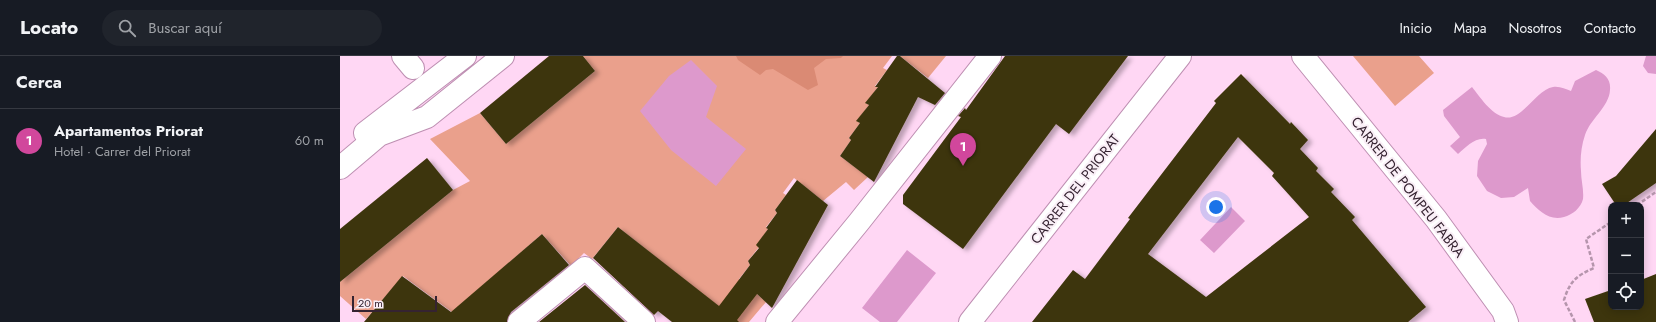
<!DOCTYPE html>
<html lang="es">
<meta charset="utf-8">
<style>
:root{--surface:#171b24;--page:#20242c;--text:#f1f3f6;--muted:#9ea1a6;--line:#363941;--accent:#8cb6a4}
body{margin:0;font-family:Jost,sans-serif;background:var(--page);color:var(--text)}
.controls{position:absolute;right:12px;bottom:12px;display:grid;overflow:hidden;border-radius:8px;box-shadow:0 2px 10px #0003}
.controls button{width:36px;height:36px;display:grid;place-items:center;padding:0;border:0;border-bottom:1px solid var(--line);background:var(--surface);color:var(--text);font:20px sans-serif}
.scale{position:absolute;left:12px;bottom:10px;width:85px;box-sizing:border-box;padding-left:4px;border:2px solid #352331;border-top:0;font-size:11px;line-height:14px;white-space:nowrap;color:#352331;-webkit-text-stroke:3px #f9eef6;paint-order:stroke}
.you{position:absolute;left:876px;top:151px;width:14px;height:14px;margin:-10px;border:3px solid #fff;border-radius:50%;background:#1a73e8;box-shadow:0 0 0 6px #1a73e833}
.badge{display:grid;place-items:center;width:26px;height:26px;border-radius:50%;background:var(--accent);color:#fff;font-size:13px;font-weight:700}
.pin{position:absolute;translate:-50% -33px;filter:drop-shadow(0 1px 2px #0008)}
.pin::after{content:'';position:absolute;top:21px;width:14px;height:12px;background:inherit;clip-path:polygon(0 0,100% 0,50% 100%)}
.list{margin:0;padding:0;list-style:none}
h2{display:flex;justify-content:space-between;align-items:center;height:52px;margin:0;padding:0 16px;font-size:17px}
h2 small{font-size:13px;font-weight:400;color:var(--muted)}
.list li{display:grid;grid-template-columns:26px 1fr auto;gap:12px;align-items:center;box-sizing:border-box;height:64px;padding:0 16px;border-top:1px solid var(--line)}
.list b{display:block;font-size:15px;white-space:nowrap}
.list p{margin:0;font-size:13px;white-space:nowrap;color:var(--muted)}
.list em{font-size:13px;font-style:normal;color:var(--muted)}
.icon{flex:none;width:22px;height:22px;fill:none;stroke:currentColor;stroke-width:2;stroke-linecap:round;stroke-linejoin:round}
.map{position:relative;flex:none;width:1316px;height:266px;overflow:hidden}
header{display:flex;align-items:center;gap:24px;box-sizing:border-box;height:56px;padding:0 20px;background:var(--surface);border-bottom:1px solid var(--line)}
header strong{font-size:19px}
nav{display:flex;gap:22px;margin-inline-start:auto;font-size:14px}
.search{width:280px;height:36px;background:var(--page);display:flex;align-items:center;gap:10px;box-sizing:border-box;padding:0 14px;border-radius:22px;color:var(--muted);font-size:15px}
main{display:flex}
aside{flex:1;background:var(--surface)}
.map>svg:first-child{display:block}
.green{fill:#eaa08c}
.forest{fill:#da8a74}
.water{fill:#d9c}
.building{fill:#3e350b;fill-rule:evenodd;filter:url(#shadow)}
.lines{fill:none;stroke-linecap:round;stroke-linejoin:round}
.minor-casing{stroke:#be8fb2;stroke-width:24}
.path{stroke:#b595ac;stroke-width:2.5;stroke-dasharray:4 2;stroke-linecap:butt}
.minor{stroke:#fff;stroke-width:22}
.labels{text-anchor:middle;dominant-baseline:central;stroke-width:4;stroke-linejoin:round;paint-order:stroke}
.street-label{font-size:14px;fill:#352331;stroke:#f9eef6}
</style>
<header>
<strong>Locato</strong>
<div class="search"><svg class="icon" aria-label="search" viewBox="0 0 24 24"><circle cx="10" cy="10" r="6"/><path d="M15 15l6 6"/></svg>Buscar aquí</div>
<nav><a>Inicio</a><a>Mapa</a><a>Nosotros</a><a>Contacto</a></nav>
</header>
<main>
<aside>
<h2>Cerca<small></small></h2>
<ul class="list">
<li><span class="badge" style="background:#d1479c">1</span><div><b>Apartamentos Priorat</b><p>Hotel · Carrer del Priorat</p></div><em>60 m</em></li>
</ul>
</aside>
<div class="map">
<svg width="1316" height="266" viewBox="0 0 1316 266">
<defs>
<filter id="shadow"><feDropShadow dx="4.5" dy="2.5" stdDeviation="2" flood-color="#0004"/></filter>
</defs>
<rect width="100%" height="100%" fill="#ffd7f4"/>
<path class="green" d="M243 0H552L543 12 547 14 535 30 538 31 526 47 529 49 517 65 520 67 509 82 511 84 500 100 528 121 514 134 506 126 483 145 454 122 443 137 446 139 435 154 437 157 426 171 428 173 417 189 419 191 408 205 410 209 399 223 426 246 409 266H398L278 171 252 203 244 197 231 210 202 178 112 256 63 220 26 263 0 240V226L113 134 130 125 90 83 140 57 166 88 255 15Z
M560 0H606L588 22Z
M1013 0H1079L1094 17 1055 50Z"/>
<path class="forest" d="M396 0H503L501 2 486 3 474 12 478 29 468 34 433 13 426 14 420 19 398 4Z"/>
<path class="water" d="M1306 0H1316V18L1308 17 1303 10Z
M351 4 377 30 366 61 406 93 376 130 331 94 300 55 329 20Z
M1256 14C1265 18 1271 23 1270 34 1269 51 1250 63 1245 79 1241 91 1240 103 1241 115 1241 124 1244 134 1243 143 1241 152 1232 159 1224 161 1209 165 1199 155 1190 145L1188 132 1174 141 1161 142 1147 135 1137 120 1138 105 1147 88 1146 83C1135 81 1126 91 1118 98L1110 90 1120 81 1104 60 1103 54 1132 31C1140 41 1151 58 1164 61 1181 66 1196 34 1213 31 1220 30 1225 33 1231 35L1235 25Z
M891 151 905 165 874 197 860 184Z
M567 194 596 217 557 266H540L522 252Z"/>
<path class="building" d="M209 0H243L255 15 166 88 140 57Z
M557 0H560L605 37 595 49 578 41 534 126 500 100 511 84 509 82 520 67 516 65 529 49 525 47 538 31H535Z
M665 0H788L729 78 716 68 623 193 563 148V139L621 61 618 60 625 52 626 54Z
M901 18 950 68 951 66 968 84 960 93 978 112 976 115 994 133 991 136 1015 161 1012 164 1086 251 1068 266H692L733 214 745 223 790 163 788 162 876 47 874 45ZM898 81 934 117 932 120 969 161 866 241 808 198Z
M1316 73V127L1284 149H1276L1262 128 1276 120Z
M87 102 113 134 0 226V173Z
M457 124 488 149 432 252 417 238 397 264 399 266H332L318 255 314 259 253 202 278 171 379 250 410 209 408 205 419 192 416 189 428 173 426 172 437 157 435 154Z
M202 178 229 209 171 256 167 266H24L62 220 111 256Z
M1316 218V266H1254L1245 243 1271 234V251H1301V224Z
M245 229 285 266H199Z"/>
<g class="lines">
<defs>
<path id="minor" d="M63 0 73 12
M963 0 1096 163 1163 255 1167 266
M25 77 125 0
M0 112 39 79 87 61 163 0
M179 266 245 212 304 266
M437 266 519 166 650 0
M630 266 840 0"/>
</defs>
<use href="#minor" class="minor-casing"/>
<path class="path" d="M1297 149 1316 136
M1235 266 1224 244C1230 225 1236 220 1254 212L1246 183 1271 166"/>
<use href="#minor" class="minor"/>
</g>
<g class="labels">
<g class="street-label">
<text transform="translate(1068 131) rotate(52)">CARRER DE POMPEU FABRA</text>
<text transform="translate(735 133) rotate(-52)">CARRER DEL PRIORAT</text>
</g>
</g>
</svg>
<div class="controls">
<button>+</button>
<button>−</button>
<button><svg class="icon" aria-label="locate" viewBox="0 0 24 24"><circle cx="12" cy="12" r="6"/><path d="M12 2v4M12 18v4M2 12h4M18 12h4"/></svg></button>
</div>
<div class="scale">20 m</div>
<div class="you"></div>
<div class="pin badge" style="left:623px;top:110px;background:#d1479c">1</div>
</div>
</main>
